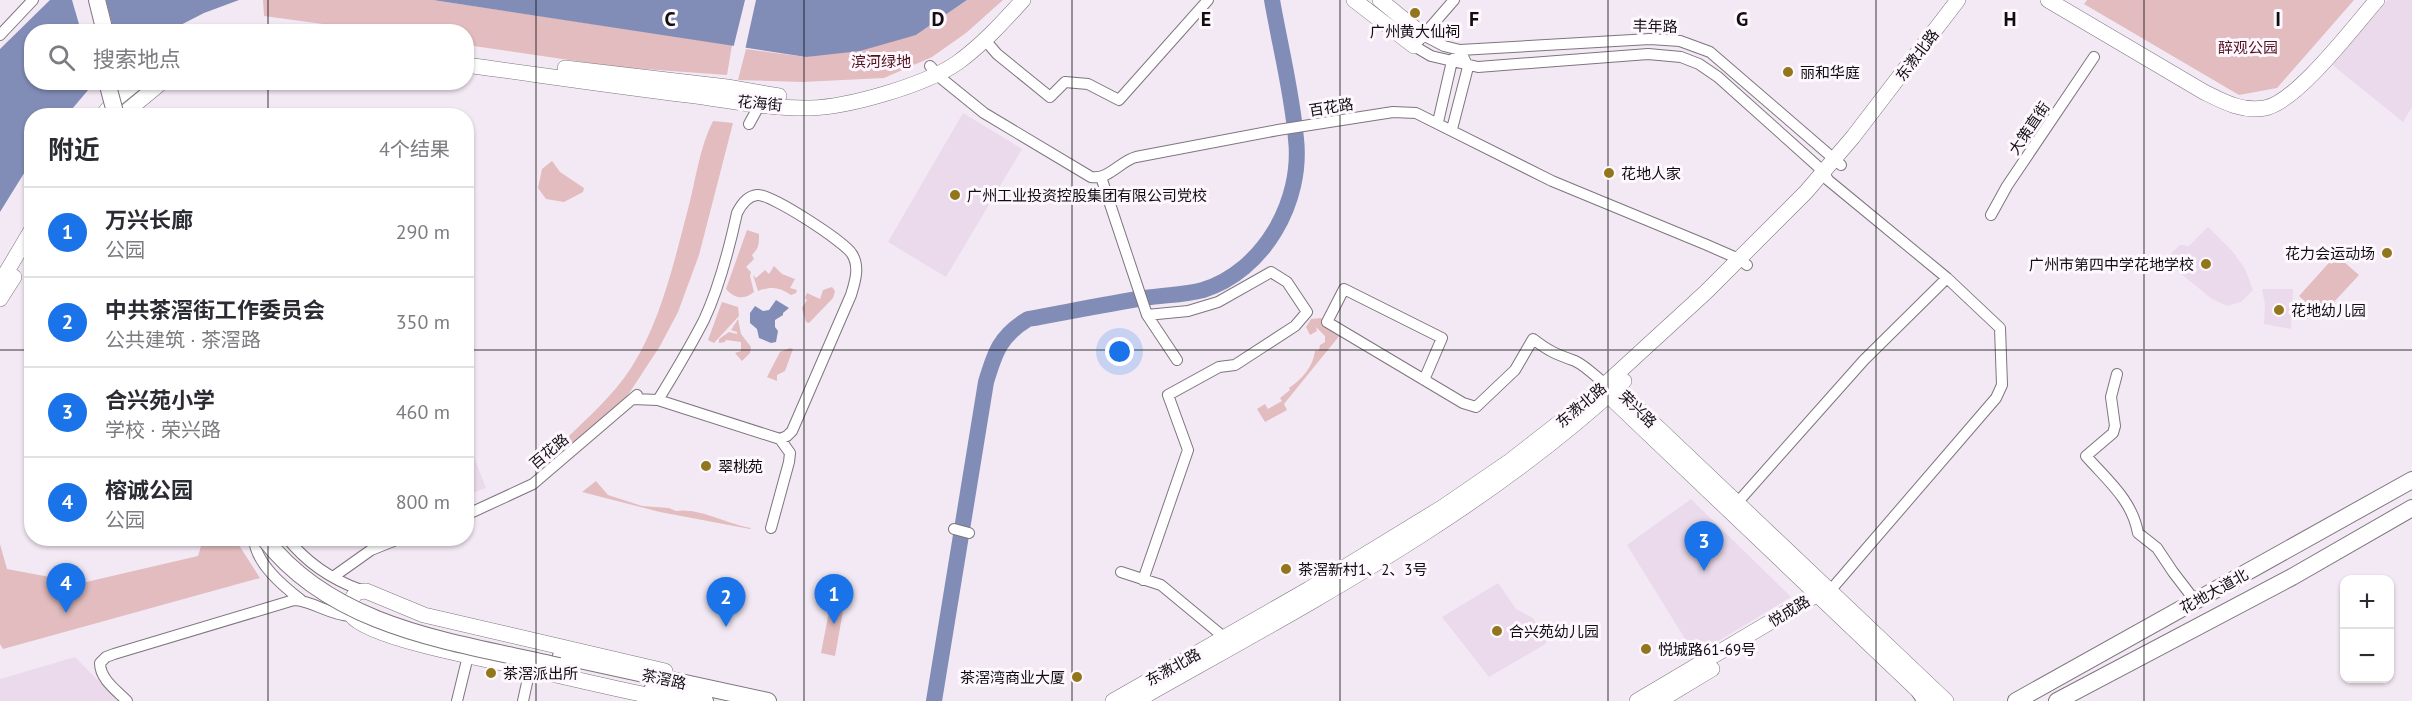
<!DOCTYPE html>
<html lang="zh">
<meta charset="utf-8">
<style>
:root{--surface:#fff;--page:#f2f2f3;--text:#2b2b33;--muted:#7c7c81;--line:#e1e1e2;--accent:#1a73e8}
body{margin:0;font-family:"PT Sans","Noto Sans SC",sans-serif;background:var(--page);color:var(--text)}
.controls{position:absolute;right:18px;bottom:18px;display:grid;overflow:hidden;border-radius:12px;box-shadow:0 2px 4px #0004}
.controls button{width:54px;height:54px;display:grid;place-items:center;padding:0;border:0;border-bottom:2px solid var(--line);background:var(--surface);color:var(--text);font:30px sans-serif}
.you{position:absolute;left:1120px;top:352px;width:21px;height:21px;margin:-15px;border:4px solid #fff;border-radius:50%;background:#1a73e8;box-shadow:0 0 0 9px #1a73e833}
.badge{display:grid;place-items:center;width:39px;height:39px;border-radius:50%;background:var(--accent);color:#fff;font-size:20px;font-weight:700}
.pin{position:absolute;translate:-50% -50px;filter:drop-shadow(0 2px 3px #0008)}
.pin::after{content:'';position:absolute;top:32px;width:21px;height:18px;background:inherit;clip-path:polygon(0 0,100% 0,50% 100%)}
.list{margin:0;padding:0;list-style:none}
h2{display:flex;justify-content:space-between;align-items:center;height:78px;margin:0;padding:0 24px;font-size:26px}
h2 small{font-size:20px;font-weight:400;color:var(--muted)}
.list li{display:grid;grid-template-columns:39px 1fr auto;gap:18px;align-items:center;box-sizing:border-box;height:90px;padding:0 24px;border-top:2px solid var(--line)}
.list b{display:block;font-size:22px;white-space:nowrap}
.list p{margin:0;font-size:20px;white-space:nowrap;color:var(--muted)}
.list em{font-size:20px;font-style:normal;color:var(--muted)}
.icon{flex:none;width:33px;height:33px;fill:none;stroke:currentColor;stroke-width:2;stroke-linecap:round;stroke-linejoin:round}
.map{position:relative;flex:none;width:2412px;height:701px;overflow:hidden}
.search{position:absolute;background:var(--surface);box-shadow:0 2px 4px #0004;left:24px;top:24px;width:450px;height:66px;display:flex;align-items:center;gap:15px;box-sizing:border-box;padding:0 21px;border-radius:24px;color:var(--muted);font-size:22px}
.panel{position:absolute;background:var(--surface);box-shadow:0 2px 4px #0004;left:24px;top:108px;width:450px;height:438px;border-radius:24px}
.map>svg:first-child{display:block}
.built{fill:#eadaeb}
.green{fill:#e2bcbe}
.water{fill:#828db7}
.pier{fill:#f3e9f4}
.lines{fill:none;stroke-linecap:round;stroke-linejoin:round}
.river{stroke:#828db7;stroke-width:16}
.street-casing{stroke:#7e757e;stroke-width:12}
.secondary-casing{stroke:#7e757e;stroke-width:16}
.primary-casing{stroke:#7e757e;stroke-width:18}
.street{stroke:#fff;stroke-width:10}
.secondary{stroke:#fff;stroke-width:15}
.primary{stroke:#fff;stroke-width:16}
.primary-bridge-casing{stroke:#7e757e;stroke-width:18;stroke-linecap:butt}
.primary-bridge{stroke:#fff;stroke-width:16}
.grid{fill:none;stroke:#110e12;stroke-width:1.5;stroke-opacity:0.55}
.poi-dot{fill:#92761c;stroke:#fef8fe;stroke-width:2}
.labels{text-anchor:middle;dominant-baseline:central;stroke-width:6;stroke-linejoin:round;paint-order:stroke}
.street-label{font-size:15px;fill:#110e12;stroke:#fef8fe}
.poi-label{font-size:15px;fill:#110e12;stroke:#fef8fe;text-anchor:start}
.park-label{font-size:15px;fill:#51111d;stroke:#fef8fe}
.grid-label{font-size:20px;text-anchor:middle;font-weight:bold;fill:#110e12;stroke:#fef8fe;stroke-width:6;stroke-linejoin:round;paint-order:stroke}
</style>
<div class="map">
<svg width="2412" height="701" viewBox="0 0 2412 701">
<rect width="100%" height="100%" fill="#f3e9f4"/>
<path class="built" d="M2388 0H2412V107L2403 122 2330 63Z
M963 113 1022 149 946 277 888 242Z
M2208 227 2233 252 2245 269 2253 290 2241 302 2227 306 2212 299 2164 260 2180 245 2189 246Z
M2262 289H2293L2291 329 2264 324 2265 305Z
M466 436 486 488 467 495H466Z
M1691 499 1791 597 1695 655 1627 545Z
M1498 583 1516 609 1533 618 1547 643 1489 677 1442 617Z
M75 657 118 701H0V679Z"/>
<path class="green" d="M263 0H433L732 45 727 75 617 67 467 45 466 32 374 31 264 16Z
M967 0H1003L966 33 932 57 884 78 802 82 738 80 746 49 806 57 916 35Z
M2087 0H2354L2277 88 2239 95 2084 4Z
M713 121 733 123 699 255 678 312 660 346 626 398 573 451 564 441C587 418 613 396 631 368 661 321 674 262 688 209 696 179 699 149 713 121Z
M552 161 560 172 584 188 583 192 564 202 546 199 538 188 542 169Z
M747 230 759 234C759 244 759 248 752 255L754 259 746 267 751 272 750 276 754 292C744 300 735 299 726 289Z
M2336 255 2359 275 2321 316 2299 296Z
M774 266 782 274 795 279 790 288 797 290 796 293 791 295C780 287 771 286 758 291L753 275 756 278 765 270 769 274Z
M832 287 835 291 833 298 809 323 806 322 802 308 807 300 805 298 807 293 820 299 823 290Z
M722 302 738 307 739 316 714 343 708 340Z
M1321 318 1340 335 1284 404 1287 410 1265 422 1257 409 1265 404 1268 409 1282 401 1280 398 1290 390 1289 388C1302 379 1313 367 1315 351L1319 350 1320 345 1325 342V336L1316 327 1317 331 1310 335 1306 327 1311 319Z
M738 319 741 334 751 347 750 353 742 361 735 353 741 351V342L726 340 725 342 719 343V339L729 332 737 334V332L731 330Z
M790 348 793 349 785 371 777 375V381L767 377 780 352Z
M596 481 608 495 642 506 669 508 676 511C697 507 728 524 751 528L750 529 660 512 582 492Z
M228 539H235L260 578 3 649 0 644V544L7 569 82 583 198 556 202 543Z
M833 591 846 594 835 656 821 653Z"/>
<path class="water" d="M50 0H239L204 13 169 31 32 32V82L94 83 67 115 32 116 31 162 0 212V49Z
M433 0H967L916 35 860 51 806 57Z
M776 300 789 308 783 313V315L775 320V327L778 331 776 342 771 343 759 338 757 329 750 323V313L755 306 763 311 769 310Z"/>
<path class="pier" d="M72 0H106L114 31H81Z
M745 0H756L745 50 733 49Z"/>
<g class="lines">
<path class="river" d="M934 701 986 382C995 352 1000 336 1028 319 1067 312 1106 304 1145 298 1163 295 1185 295 1203 290 1264 271 1303 201 1296 139 1292 92 1280 46 1272 0"/>
<defs>
<path id="street" d="M1454 0 1414 46 1431 56 1478 67 1648 54 1681 57 1699 64 1718 77 1824 172 1828 180 1947 278 2000 328 2002 385 1996 398 1829 592
M0 35 33 0
M1423 35 1444 46 1460 50 1650 39 1680 41 1710 52 1841 165
M985 40 997 54 1050 97 1065 82 1088 84 1119 100 1208 0
M930 66 942 79 984 113 1091 177C1109 180 1120 161 1136 157L1278 130 1393 112 1416 113 1552 181 1707 245 1739 259 1747 265
M1438 122 1452 61 1455 57
M749 124 760 104
M1452 129 1468 67 1460 50
M1101 177 1147 315 1177 360
M1991 215 2007 186 2094 57
M2117 374 2111 397 2115 426 2113 433 2086 456C2108 481 2132 500 2138 533L2157 548 2173 572 2196 602
M1424 380 1442 338 1344 289 1327 322 1463 403 1476 407 1515 370 1533 339C1550 352 1556 354 1575 361 1586 366 1596 377 1605 384
M633 399 658 400C674 374 690 347 704 320 718 290 730 245 737 213 741 205 747 196 757 195 770 193 845 242 852 254 860 267 855 282 851 295L792 431 787 436 780 439 658 400
M1737 503 1864 360 1947 278
M466 515 533 484 637 395
M771 528 789 462 790 453 780 439
M954 529 969 533
M254 538C255 563 283 586 301 600
M287 538C306 562 333 580 361 590
M1121 572 1161 585 1225 638
M333 577 371 550 401 538
M1143 580 1188 450 1168 395 1219 367 1235 365 1295 326 1307 312 1287 282 1271 272 1218 302 1188 311 1147 315
M127 701C116 690 100 679 100 663L106 657 114 654 294 600C314 601 328 615 351 616
M457 701 468 656
M523 701 530 669"/>
<path id="secondary" d="M1354 0 1414 46
M1380 0 1423 35
M2048 0 2204 92C2224 102 2242 112 2265 108 2297 102 2354 26 2377 0
M466 65C540 75 614 86 688 95 728 100 770 109 810 108 849 107 925 85 957 63 982 45 1003 22 1023 0
M565 68 727 87 779 96
M102 116 116 99 137 82
M121 116 162 82
M0 283 32 229
M0 299 14 277
M1608 385 1616 388 1633 404 1946 701
M1606 387 1609 396 1632 418 1928 700
M665 671 424 615 366 591 357 592C351 599 345 608 352 616 369 639 499 662 531 669 578 680 624 691 671 700
M1113 701 1309 589 1443 507 1510 461 1587 401 1706 292 1806 192 1853 137 1958 0
M1136 701C1305 605 1480 515 1624 381
M1637 701 1816 595 1823 593
M1659 701 1712 669"/>
<path id="primary" d="M97 0 105 32
M561 656 768 701
M653 688 705 701
M1920 692 1926 701
M2016 701 2412 480
M2057 701 2292 577 2412 508"/>
</defs>
<use href="#street" class="street-casing"/>
<use href="#secondary" class="secondary-casing"/>
<use href="#primary" class="primary-casing"/>
<use href="#street" class="street"/>
<use href="#secondary" class="secondary"/>
<use href="#primary" class="primary"/>
<defs>
<path id="primary-bridge" d="M107 82 116 116
M264 538C334 629 455 642 559 666"/>
</defs>
<use href="#primary-bridge" class="primary-bridge-casing"/>
<use href="#primary-bridge" class="primary-bridge"/>
</g>
<path class="grid" d="M268 0V32M536 0V701M804 0V701M1072 0V701M1340 0V701M1608 0V701M1876 0V701M2144 0V701M268 82V116M0 350H32M466 350H2412M268 538V701"/>
<g class="poi-dot">
<circle cx="1415" cy="13" r="6"/>
<circle cx="1788" cy="72" r="6"/>
<circle cx="1609" cy="173" r="6"/>
<circle cx="955" cy="195" r="6"/>
<circle cx="2387" cy="253" r="6"/>
<circle cx="2206" cy="264" r="6"/>
<circle cx="2279" cy="310" r="6"/>
<circle cx="706" cy="466" r="6"/>
<circle cx="1286" cy="569" r="6"/>
<circle cx="1497" cy="631" r="6"/>
<circle cx="1646" cy="649" r="6"/>
<circle cx="491" cy="673" r="6"/>
<circle cx="1077" cy="677" r="6"/>
</g>
<g class="labels">
<g class="street-label">
<text transform="translate(1655 26) rotate(1)">丰年路</text>
<text transform="translate(1917 55) rotate(-53)">东漖北路</text>
<text transform="translate(760 103) rotate(5)">花海街</text>
<text transform="translate(1331 107) rotate(-9)">百花路</text>
<text transform="translate(2029 128) rotate(-56)">大策直街</text>
<text transform="translate(1581 405) rotate(-40)">东漖北路</text>
<text transform="translate(1638 409) rotate(44)">荣兴路</text>
<text transform="translate(549 451) rotate(-40)">百花路</text>
<text transform="translate(2214 591) rotate(-29)">花地大道北</text>
<text transform="translate(1789 611) rotate(-31)">悦成路</text>
<text transform="translate(1173 667) rotate(-29)">东漖北路</text>
<text transform="translate(664 679) rotate(12)">茶滘路</text>
</g>
<g class="poi-label">
<text x="1415" y="31" text-anchor="middle">广州黄大仙祠</text>
<text x="1800" y="72">丽和华庭</text>
<text x="1621" y="173">花地人家</text>
<text x="967" y="195">广州工业投资控股集团有限公司党校</text>
<text x="2375" y="253" text-anchor="end">花力会运动场</text>
<text x="2194" y="264" text-anchor="end">广州市第四中学花地学校</text>
<text x="2291" y="310">花地幼儿园</text>
<text x="718" y="466">翠桃苑</text>
<text x="1298" y="569">茶滘新村1、2、3号</text>
<text x="1509" y="631">合兴苑幼儿园</text>
<text x="1658" y="649">悦城路61-69号</text>
<text x="503" y="673">茶滘派出所</text>
<text x="1065" y="677" text-anchor="end">茶滘湾商业大厦</text>
</g>
<g class="park-label">
<text x="2248" y="47">醉观公园</text>
<text x="881" y="61">滨河绿地</text>
</g>
</g>
<g class="grid-label">
<text x="670" y="26">C</text>
<text x="938" y="26">D</text>
<text x="1206" y="26">E</text>
<text x="1474" y="26">F</text>
<text x="1742" y="26">G</text>
<text x="2010" y="26">H</text>
<text x="2278" y="26">I</text>
</g>
</svg>
<div class="controls">
<button>+</button>
<button>−</button>
</div>
<div class="you"></div>
<div class="pin badge" style="left:834px;top:624px">1</div>
<div class="pin badge" style="left:726px;top:627px">2</div>
<div class="pin badge" style="left:1704px;top:571px">3</div>
<div class="pin badge" style="left:66px;top:613px">4</div>
<div class="search"><svg class="icon" aria-label="search" viewBox="0 0 24 24"><circle cx="10" cy="10" r="6"/><path d="M15 15l6 6"/></svg>搜索地点</div>
<section class="panel">
<h2>附近<small>4个结果</small></h2>
<ul class="list">
<li><span class="badge">1</span><div><b>万兴长廊</b><p>公园</p></div><em>290 m</em></li>
<li><span class="badge">2</span><div><b>中共茶滘街工作委员会</b><p>公共建筑 · 茶滘路</p></div><em>350 m</em></li>
<li><span class="badge">3</span><div><b>合兴苑小学</b><p>学校 · 荣兴路</p></div><em>460 m</em></li>
<li><span class="badge">4</span><div><b>榕诚公园</b><p>公园</p></div><em>800 m</em></li>
</ul>
</section>
</div>
